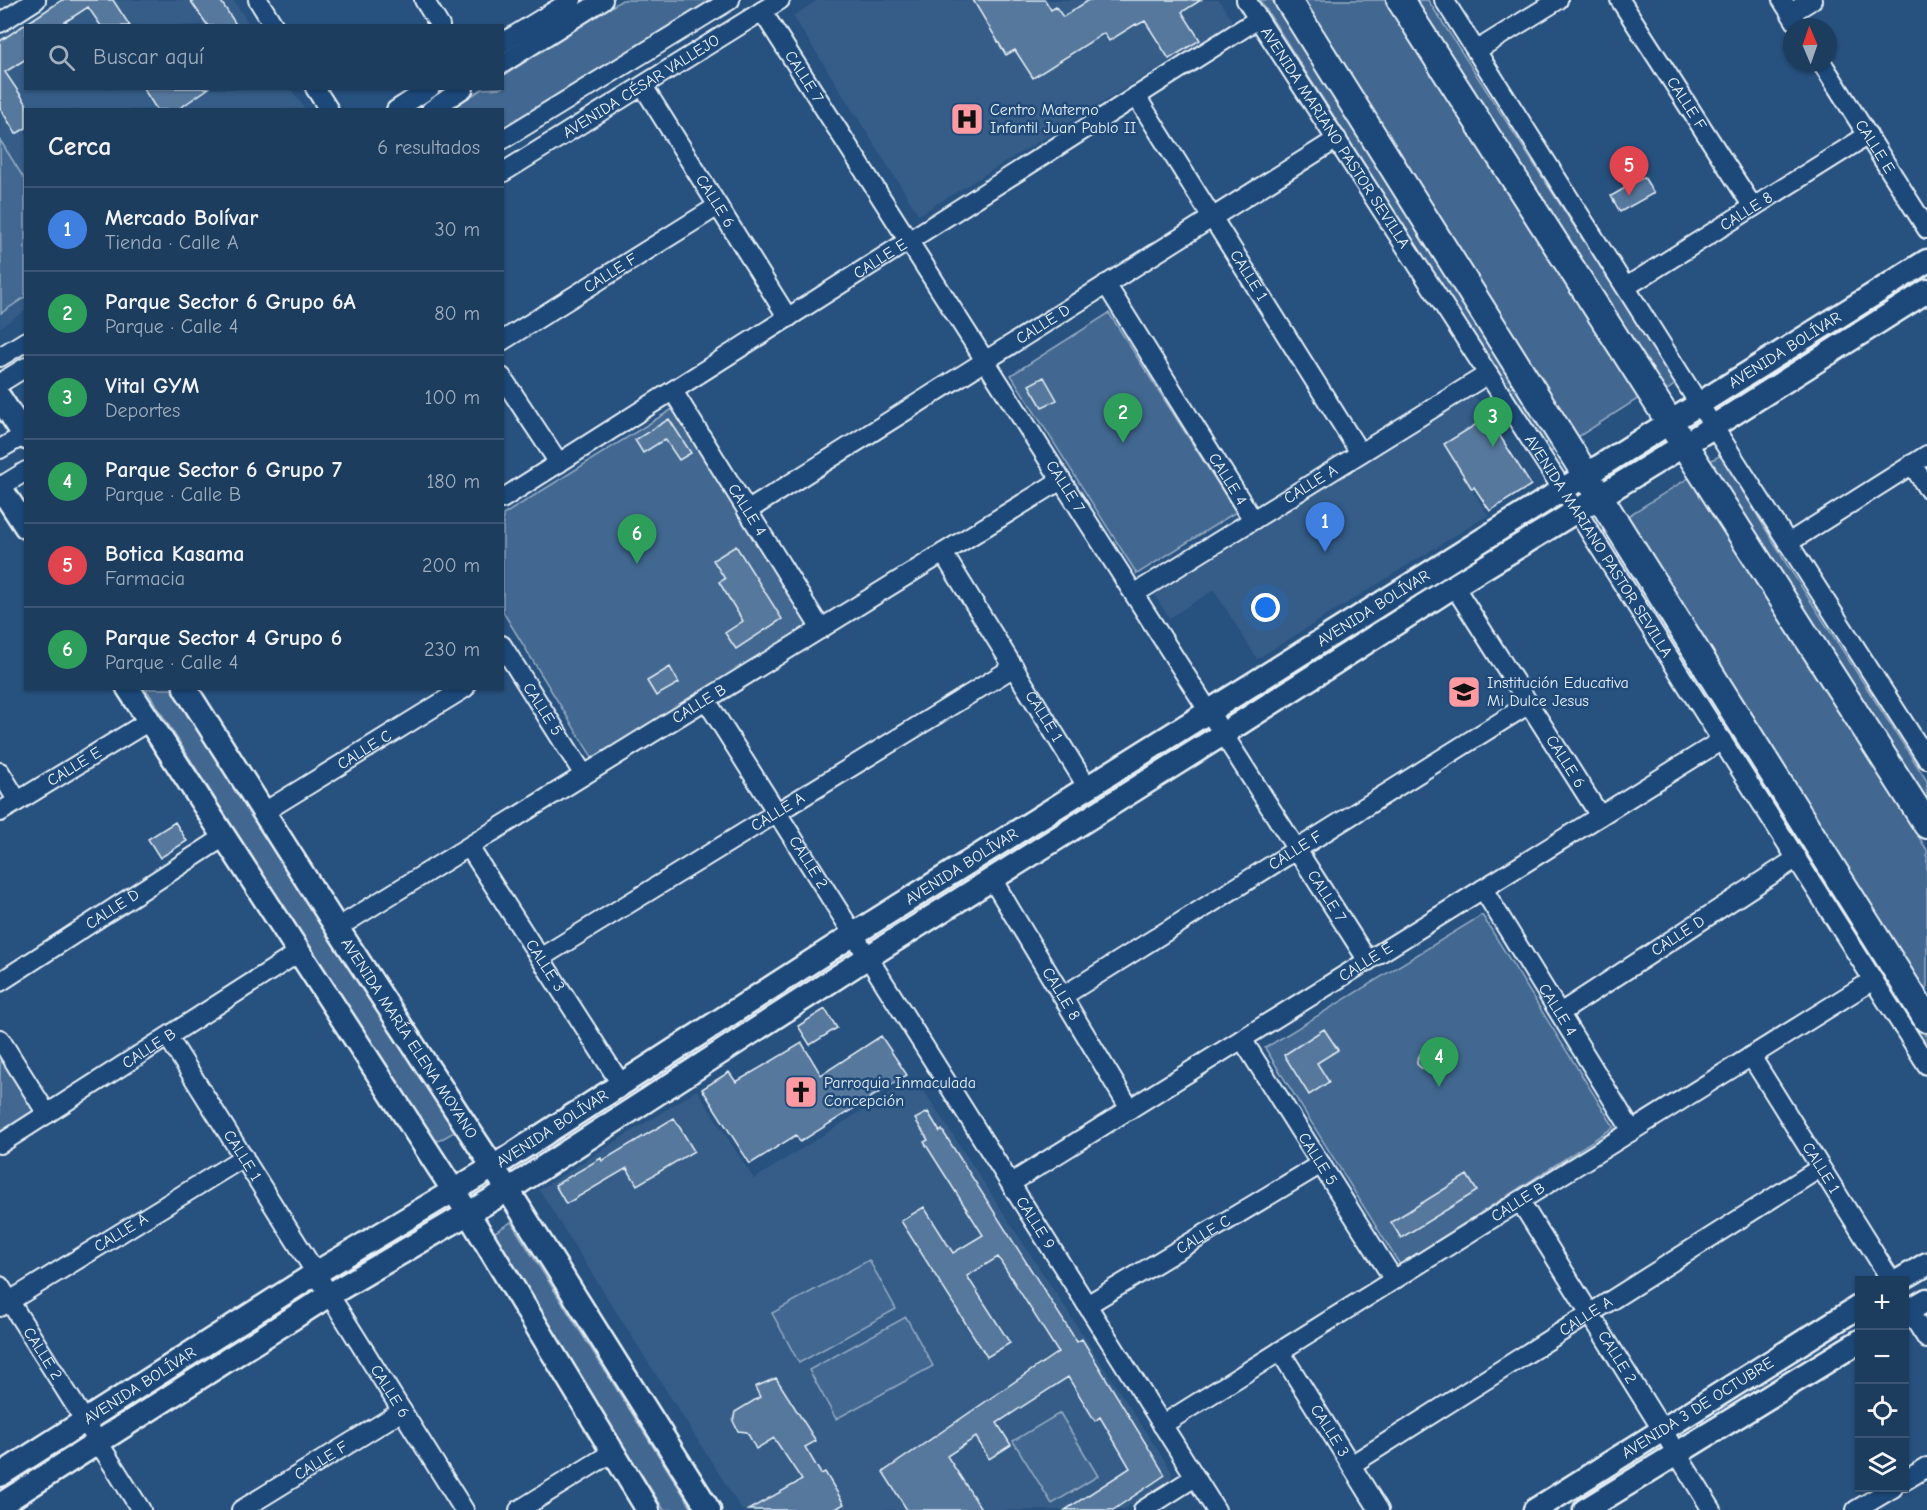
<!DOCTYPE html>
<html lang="es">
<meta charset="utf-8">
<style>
:root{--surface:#1d3d5f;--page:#2a4868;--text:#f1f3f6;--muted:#a0aebd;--line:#3b5674;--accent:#ea580c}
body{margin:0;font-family:"Comic Neue",sans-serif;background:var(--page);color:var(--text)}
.controls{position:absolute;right:18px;bottom:18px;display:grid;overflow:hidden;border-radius:0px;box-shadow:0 2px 4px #0004}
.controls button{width:54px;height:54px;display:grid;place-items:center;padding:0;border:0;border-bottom:2px solid var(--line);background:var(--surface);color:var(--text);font:30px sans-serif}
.compass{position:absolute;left:1783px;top:18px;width:54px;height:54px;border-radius:50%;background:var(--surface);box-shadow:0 2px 4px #0004;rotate:358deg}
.you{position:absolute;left:1266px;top:608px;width:21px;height:21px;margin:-15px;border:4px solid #fff;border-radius:50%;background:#1a73e8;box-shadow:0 0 0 9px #1a73e833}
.badge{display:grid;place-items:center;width:39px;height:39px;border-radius:50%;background:var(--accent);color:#fff;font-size:20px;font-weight:700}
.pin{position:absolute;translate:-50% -50px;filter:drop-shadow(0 2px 3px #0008)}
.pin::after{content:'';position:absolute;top:32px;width:21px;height:18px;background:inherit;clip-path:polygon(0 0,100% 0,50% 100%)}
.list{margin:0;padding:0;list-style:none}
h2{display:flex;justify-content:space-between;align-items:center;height:78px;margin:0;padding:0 24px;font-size:26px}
h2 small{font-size:20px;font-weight:400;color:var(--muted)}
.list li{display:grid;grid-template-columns:39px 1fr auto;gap:18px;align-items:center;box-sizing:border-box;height:84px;padding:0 24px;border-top:2px solid var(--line)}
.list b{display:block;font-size:22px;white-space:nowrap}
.list p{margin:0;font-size:20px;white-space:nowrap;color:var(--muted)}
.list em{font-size:20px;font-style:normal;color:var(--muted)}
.icon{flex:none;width:33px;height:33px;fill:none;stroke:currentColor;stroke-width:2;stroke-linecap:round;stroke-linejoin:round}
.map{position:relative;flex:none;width:1927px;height:1510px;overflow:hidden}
.search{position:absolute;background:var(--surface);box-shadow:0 2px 4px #0004;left:24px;top:24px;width:480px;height:66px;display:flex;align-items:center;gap:15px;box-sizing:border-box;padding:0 21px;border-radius:0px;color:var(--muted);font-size:22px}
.panel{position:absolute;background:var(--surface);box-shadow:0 2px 4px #0004;left:24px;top:108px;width:480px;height:582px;border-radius:0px}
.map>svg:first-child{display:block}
.built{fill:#355d88}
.green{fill:#436891;stroke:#96acc4;stroke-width:1.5}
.building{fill:#57789d;stroke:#e8f1f8;stroke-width:1.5}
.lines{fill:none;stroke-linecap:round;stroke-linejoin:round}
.minor-casing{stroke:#e8f1f8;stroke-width:22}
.tertiary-casing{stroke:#e8f1f8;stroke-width:27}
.secondary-casing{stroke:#e8f1f8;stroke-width:30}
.minor{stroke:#1f4a7a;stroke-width:18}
.tertiary{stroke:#1f4a7a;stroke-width:22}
.secondary{stroke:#1f4a7a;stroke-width:26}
.labels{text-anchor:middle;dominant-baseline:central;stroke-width:5;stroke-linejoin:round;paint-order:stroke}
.street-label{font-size:16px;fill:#e8f1f8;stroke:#1f4a7a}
.poi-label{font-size:16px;fill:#e8f1f8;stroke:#1f4a7a;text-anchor:start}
</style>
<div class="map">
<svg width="1927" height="1510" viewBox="0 0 1927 1510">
<rect width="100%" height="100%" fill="#27517f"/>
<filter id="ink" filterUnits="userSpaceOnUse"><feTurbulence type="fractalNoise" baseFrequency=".0167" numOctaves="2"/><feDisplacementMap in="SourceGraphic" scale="12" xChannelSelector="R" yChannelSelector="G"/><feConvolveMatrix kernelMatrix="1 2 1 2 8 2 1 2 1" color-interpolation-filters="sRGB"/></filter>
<g filter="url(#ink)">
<path class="built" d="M59 0H233L250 25 26 26V88L291 89 305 109 26 110 25 311 0 327V37Z
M818 0H1219L1233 22 919 215 793 16Z
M1474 395 1488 417 1444 444 1488 515 1257 659 1214 590 1169 618 1154 594Z
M915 1077 1172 1472 1171 1479 1123 1510H742L539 1190 697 1090 754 1179Z"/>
<path class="green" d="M622 0H714L503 134 502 110H449L482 89 502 88 503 76Z
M1260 0H1272L1557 448 1546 455 1424 258Z
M1299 0H1386L1639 398 1578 437Z
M1410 0H1428L1676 384 1661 394Z
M0 140 25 180V297L1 313Z
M1109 313 1236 512 1137 574 1011 375Z
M674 408 811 626 593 759 503 612V515Z
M1721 455 1786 563 1927 781V811L1706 463Z
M1690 477 1927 850V998L1623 519Z
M1608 528 1927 1038V1060L1596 536Z
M146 689H174L329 935 456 1131 433 1144Z
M1482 915 1614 1127 1400 1265 1265 1048Z
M0 1054 35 1110 0 1132Z
M511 1222 693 1510H664L490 1235Z
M869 1260 896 1309 799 1363 772 1313Z
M906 1317 933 1366 836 1419 809 1370Z
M1060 1413 1098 1476 1052 1504 1013 1441Z"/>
<path class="building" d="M62 0H113L130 26H101L88 7 59 26H26V59L5 72 26 103V128L16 134 0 108V41Z
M190 0H220L237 26H208Z
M973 0H1045L1051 10 1056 7 1063 17 1089 0H1201L1182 12 1200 40 1169 59 1145 21 1137 25 1136 24 1109 41 1104 33 1033 78 1015 50 1006 55Z
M143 88H209L177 110H157Z
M1644 177 1654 193 1620 212 1611 196Z
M1044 377 1057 400 1042 407 1029 385Z
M1488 417 1531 485 1490 511 1474 487 1472 489 1444 444Z
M669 419 691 453 679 460 665 439 643 453 635 440Z
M736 546 782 619 736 649 725 633 743 621 719 582 725 579 713 560Z
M670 667 679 683 656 696 647 681Z
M175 822 187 841 160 858 148 839Z
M825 1009 837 1028 810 1045 798 1026Z
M1324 1029 1338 1050 1317 1063 1329 1082 1309 1095 1284 1055Z
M881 1036 907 1075 800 1142 796 1135 750 1164 702 1089 729 1072 736 1082 802 1043 821 1075Z
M1421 1053 1428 1055 1433 1061 1428 1068H1421L1417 1064V1060Z
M928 1112 940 1132 942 1130 1077 1342 1082 1339 1165 1475 1113 1510H1065L1130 1468 1100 1417 1095 1421 1068 1377 997 1423 1011 1445 989 1459 976 1437 947 1456 982 1510H907L883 1472 1058 1352 998 1257 967 1276 1010 1343 987 1357 901 1221 924 1207 953 1253 983 1235 924 1142 928 1140 915 1119Z
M674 1118 694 1151 637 1185 627 1168 566 1204 555 1185 601 1158 602 1161Z
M1467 1175 1477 1191 1401 1238 1391 1222Z
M776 1378 816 1441 805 1447 821 1474 825 1472 844 1504 834 1510H748L802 1480 774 1438 756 1449 747 1432 738 1431 733 1421 735 1412 760 1397 755 1387Z"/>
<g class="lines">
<defs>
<g id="minor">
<path d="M258 0 274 26"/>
<path d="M424 0 440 26"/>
<path id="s1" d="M1246 0 1576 510 1927 1065"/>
<path d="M1444 0 1713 426 1927 759"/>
<path id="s2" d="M1620 0 1753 207"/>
<path d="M1782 0 1799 27"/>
<path id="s3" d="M762 11 1368 961"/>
<path d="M1791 13 1812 0"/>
<path d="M0 23 36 0"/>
<path d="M502 43 572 0"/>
<path d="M1477 50 1558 0"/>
<path id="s4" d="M1822 63 1927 229"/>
<path d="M502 64 603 0"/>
<path id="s5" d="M643 86 788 318"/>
<path d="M315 88 329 110"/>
<path id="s6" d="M1136 96 1360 453"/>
<path d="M396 110 430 88"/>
<path d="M431 110 464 88"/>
<path d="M502 140 730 0"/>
<path id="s7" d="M502 173 780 0"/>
<path id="s8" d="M1106 284 1253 520"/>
<path id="s9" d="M1626 287 1868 135"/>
<path id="s10" d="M502 341 718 206"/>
<path d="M0 357 26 341"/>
<path d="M502 377 559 463"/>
<path d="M0 383 26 367"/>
<path id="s11" d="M673 391 821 629"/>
<path d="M0 449 26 434"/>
<path d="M1912 464 1927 488"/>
<path d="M0 487 26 471"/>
<path id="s12" d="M502 499 1258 19"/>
<path id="s13" d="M747 511 1337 139"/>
<path d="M1788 543 1927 455"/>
<path id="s14" d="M943 553 1088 788"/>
<path id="s15" d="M1454 586 1600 816"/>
<path id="s16" d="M1134 594 1488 374"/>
<path id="s17" d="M502 645 584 775"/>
<path id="s18" d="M706 700 1216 1510"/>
<path d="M0 772 17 800"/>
<path id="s19" d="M0 812 149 721"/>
<path id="s20" d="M264 812 465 688"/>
<path id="s21" d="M469 847 621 1084"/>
<path id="s22" d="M992 879 1130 1109"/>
<path id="s23" d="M1483 889 1632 1131"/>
<path id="s24" d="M337 928 1061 480"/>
<path id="s25" d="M540 958 1014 667"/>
<path id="s26" d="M0 982 224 837"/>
<path id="s27" d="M1063 996 1529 704"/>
<path id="s28" d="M1560 1013 1797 858"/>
<path id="s29" d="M168 1037 464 1510"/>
<path d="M0 1039 47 1114"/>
<path id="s30" d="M1242 1039 1394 1280"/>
<path id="s31" d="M1751 1056 1891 1280"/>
<path id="s32" d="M0 1144 298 953"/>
<path id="s33" d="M1011 1183 1722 740"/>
<path id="s34" d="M1520 1201 1712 1510"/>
<path id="s35" d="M0 1286 141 1510"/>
<path d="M1904 1303 1927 1339"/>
<path id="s36" d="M1087 1305 1321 1164"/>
<path id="s37" d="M0 1307 244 1157"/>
<path id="s38" d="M1280 1351 1379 1510"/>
<path id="s39" d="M1162 1425 1873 980"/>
<path id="s40" d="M1351 1465 1820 1168"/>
<path d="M1904 1481 1927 1467"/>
<path id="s41" d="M241 1510 402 1411"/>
<path d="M519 1510 613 1452"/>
<path d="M1143 1510 1195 1477"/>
<path d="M1856 1510 1893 1488"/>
</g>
<g id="tertiary">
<path d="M0 398 26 438"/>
<path d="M0 487 26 527"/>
<path d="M128 688 468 1213 648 1510"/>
<path id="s42" d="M185 688 337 928 508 1190 709 1510"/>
<path d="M1900 1280 1927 1264"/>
<path d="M1904 1313 1927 1300"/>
<path id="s43" d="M0 1475 316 1273 493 1167 854 934 1927 261"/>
<path d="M0 1505 329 1295 508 1190 868 957 1223 734 1454 586 1684 445 1927 291"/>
<path id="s44" d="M1535 1510 1860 1306"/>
<path d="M1585 1510 1860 1341"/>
</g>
<path id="secondary" d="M1288 0 1927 1019
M1400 0 1927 825"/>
</defs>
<use href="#minor" class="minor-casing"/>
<use href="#tertiary" class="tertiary-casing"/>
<use href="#secondary" class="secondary-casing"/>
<use href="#minor" class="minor"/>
<use href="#tertiary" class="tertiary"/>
<use href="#secondary" class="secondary"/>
</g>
</g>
<defs>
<symbol id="hospital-square" viewBox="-11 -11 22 22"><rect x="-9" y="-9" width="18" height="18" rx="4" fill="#ff9aa2" stroke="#1f4a7a"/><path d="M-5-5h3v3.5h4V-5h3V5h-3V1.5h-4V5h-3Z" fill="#111"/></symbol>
<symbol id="school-square" viewBox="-11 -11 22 22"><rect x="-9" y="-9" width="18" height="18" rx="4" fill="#ff9aa2" stroke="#1f4a7a"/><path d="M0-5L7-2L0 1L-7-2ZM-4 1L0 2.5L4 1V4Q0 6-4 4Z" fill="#111"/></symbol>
<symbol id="church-square" viewBox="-11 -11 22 22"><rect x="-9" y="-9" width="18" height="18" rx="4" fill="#ff9aa2" stroke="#1f4a7a"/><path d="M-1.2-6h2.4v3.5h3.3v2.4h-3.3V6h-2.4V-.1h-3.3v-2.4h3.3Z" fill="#111"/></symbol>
</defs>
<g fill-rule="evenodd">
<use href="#hospital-square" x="948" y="100" width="38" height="38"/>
<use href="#school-square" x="1445" y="673" width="38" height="38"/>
<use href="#church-square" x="782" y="1073" width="38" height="38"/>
</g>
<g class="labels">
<g class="street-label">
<text stroke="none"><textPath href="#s3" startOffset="78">CALLE 7</textPath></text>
<text stroke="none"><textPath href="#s7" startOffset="164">AVENIDA CÉSAR VALLEJO</textPath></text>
<text stroke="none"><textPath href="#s2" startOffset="123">CALLE F</textPath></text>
<text stroke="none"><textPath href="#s1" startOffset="164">AVENIDA MARIANO PASTOR SEVILLA</textPath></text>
<text stroke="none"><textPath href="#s4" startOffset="99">CALLE E</textPath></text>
<text stroke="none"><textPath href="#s5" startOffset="136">CALLE 6</textPath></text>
<text stroke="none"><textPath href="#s9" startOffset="142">CALLE 8</textPath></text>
<text stroke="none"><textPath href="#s12" startOffset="448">CALLE E</textPath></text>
<text stroke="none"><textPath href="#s10" startOffset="128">CALLE F</textPath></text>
<text stroke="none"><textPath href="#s6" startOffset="212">CALLE 1</textPath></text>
<text stroke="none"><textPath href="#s13" startOffset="350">CALLE D</textPath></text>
<text stroke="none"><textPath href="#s43" startOffset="2110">AVENIDA BOLÍVAR</textPath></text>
<text stroke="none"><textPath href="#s8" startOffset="230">CALLE 4</textPath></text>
<text stroke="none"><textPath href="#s16" startOffset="208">CALLE A</textPath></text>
<text stroke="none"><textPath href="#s3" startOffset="564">CALLE 7</textPath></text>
<text stroke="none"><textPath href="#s11" startOffset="140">CALLE 4</textPath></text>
<text stroke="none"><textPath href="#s1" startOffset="650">AVENIDA MARIANO PASTOR SEVILLA</textPath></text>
<text stroke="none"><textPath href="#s43" startOffset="1624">AVENIDA BOLÍVAR</textPath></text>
<text stroke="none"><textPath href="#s24" startOffset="426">CALLE B</textPath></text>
<text stroke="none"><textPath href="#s17" startOffset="76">CALLE 5</textPath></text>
<text stroke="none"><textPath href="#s14" startOffset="192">CALLE 1</textPath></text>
<text stroke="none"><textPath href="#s20" startOffset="118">CALLE C</textPath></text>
<text stroke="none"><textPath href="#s15" startOffset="208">CALLE 6</textPath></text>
<text stroke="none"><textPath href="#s19" startOffset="87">CALLE E</textPath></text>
<text stroke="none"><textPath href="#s25" startOffset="279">CALLE A</textPath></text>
<text stroke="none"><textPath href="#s27" startOffset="274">CALLE F</textPath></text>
<text stroke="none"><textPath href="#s18" startOffset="192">CALLE 2</textPath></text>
<text stroke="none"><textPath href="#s43" startOffset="1138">AVENIDA BOLÍVAR</textPath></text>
<text stroke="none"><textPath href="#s3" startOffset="1050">CALLE 7</textPath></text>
<text stroke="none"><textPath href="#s26" startOffset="134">CALLE D</textPath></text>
<text stroke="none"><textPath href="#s28" startOffset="141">CALLE D</textPath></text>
<text stroke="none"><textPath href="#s33" startOffset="418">CALLE E</textPath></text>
<text stroke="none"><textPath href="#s21" startOffset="141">CALLE 3</textPath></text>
<text stroke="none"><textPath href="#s22" startOffset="134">CALLE 8</textPath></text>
<text stroke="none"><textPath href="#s23" startOffset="142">CALLE 4</textPath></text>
<text stroke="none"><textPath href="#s42" startOffset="416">AVENIDA MARÍA ELENA MOYANO</textPath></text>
<text stroke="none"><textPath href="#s32" startOffset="177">CALLE B</textPath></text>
<text stroke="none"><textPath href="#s43" startOffset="652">AVENIDA BOLÍVAR</textPath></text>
<text stroke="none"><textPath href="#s29" startOffset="140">CALLE 1</textPath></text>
<text stroke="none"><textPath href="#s30" startOffset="142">CALLE 5</textPath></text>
<text stroke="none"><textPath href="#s31" startOffset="132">CALLE 1</textPath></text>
<text stroke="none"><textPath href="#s39" startOffset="420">CALLE B</textPath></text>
<text stroke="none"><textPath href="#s18" startOffset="618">CALLE 9</textPath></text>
<text stroke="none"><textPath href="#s37" startOffset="142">CALLE A</textPath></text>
<text stroke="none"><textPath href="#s36" startOffset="136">CALLE C</textPath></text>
<text stroke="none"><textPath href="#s40" startOffset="278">CALLE A</textPath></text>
<text stroke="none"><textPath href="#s35" startOffset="80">CALLE 2</textPath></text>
<text stroke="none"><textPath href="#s34" startOffset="184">CALLE 2</textPath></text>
<text stroke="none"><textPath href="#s43" startOffset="166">AVENIDA BOLÍVAR</textPath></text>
<text stroke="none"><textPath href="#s29" startOffset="418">CALLE 6</textPath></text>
<text stroke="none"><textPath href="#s44" startOffset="192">AVENIDA 3 DE OCTUBRE</textPath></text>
<text stroke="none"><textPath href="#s38" startOffset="94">CALLE 3</textPath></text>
<text stroke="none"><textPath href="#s41" startOffset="94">CALLE F</textPath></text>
</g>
<g class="poi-label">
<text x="990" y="110">Centro Materno<tspan x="990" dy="18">Infantil Juan Pablo II</tspan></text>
<text x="1487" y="683">Institución Educativa<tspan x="1487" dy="18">Mi Dulce Jesus</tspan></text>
<text x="824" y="1083">Parroquia Inmaculada<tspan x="824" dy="18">Concepción</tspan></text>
</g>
</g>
</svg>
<div class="controls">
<button>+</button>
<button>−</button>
<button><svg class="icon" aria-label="locate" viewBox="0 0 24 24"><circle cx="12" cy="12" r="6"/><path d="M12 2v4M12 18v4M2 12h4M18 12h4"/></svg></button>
<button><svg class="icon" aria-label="layers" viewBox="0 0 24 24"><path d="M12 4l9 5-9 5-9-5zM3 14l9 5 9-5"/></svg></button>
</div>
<svg class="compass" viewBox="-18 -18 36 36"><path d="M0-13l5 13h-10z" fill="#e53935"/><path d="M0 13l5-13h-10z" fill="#a0aebd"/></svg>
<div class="you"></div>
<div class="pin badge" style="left:1325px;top:552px;background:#3f7fe0">1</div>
<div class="pin badge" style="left:1123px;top:443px;background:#2e9e5b">2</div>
<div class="pin badge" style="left:1493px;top:447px;background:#2e9e5b">3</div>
<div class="pin badge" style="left:1439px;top:1087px;background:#2e9e5b">4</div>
<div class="pin badge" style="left:1629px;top:196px;background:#e0444e">5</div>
<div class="pin badge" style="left:637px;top:564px;background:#2e9e5b">6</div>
<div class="search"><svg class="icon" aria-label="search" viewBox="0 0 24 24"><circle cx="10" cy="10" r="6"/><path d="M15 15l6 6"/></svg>Buscar aquí</div>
<section class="panel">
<h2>Cerca<small>6 resultados</small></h2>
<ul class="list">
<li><span class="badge" style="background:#3f7fe0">1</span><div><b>Mercado Bolívar</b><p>Tienda · Calle A</p></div><em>30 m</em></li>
<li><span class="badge" style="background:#2e9e5b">2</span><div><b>Parque Sector 6 Grupo 6A</b><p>Parque · Calle 4</p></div><em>80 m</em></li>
<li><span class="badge" style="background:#2e9e5b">3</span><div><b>Vital GYM</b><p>Deportes</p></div><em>100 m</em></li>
<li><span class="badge" style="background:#2e9e5b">4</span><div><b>Parque Sector 6 Grupo 7</b><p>Parque · Calle B</p></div><em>180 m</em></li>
<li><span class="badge" style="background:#e0444e">5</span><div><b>Botica Kasama</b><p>Farmacia</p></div><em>200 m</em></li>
<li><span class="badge" style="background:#2e9e5b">6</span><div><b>Parque Sector 4 Grupo 6</b><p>Parque · Calle 4</p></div><em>230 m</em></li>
</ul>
</section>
</div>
